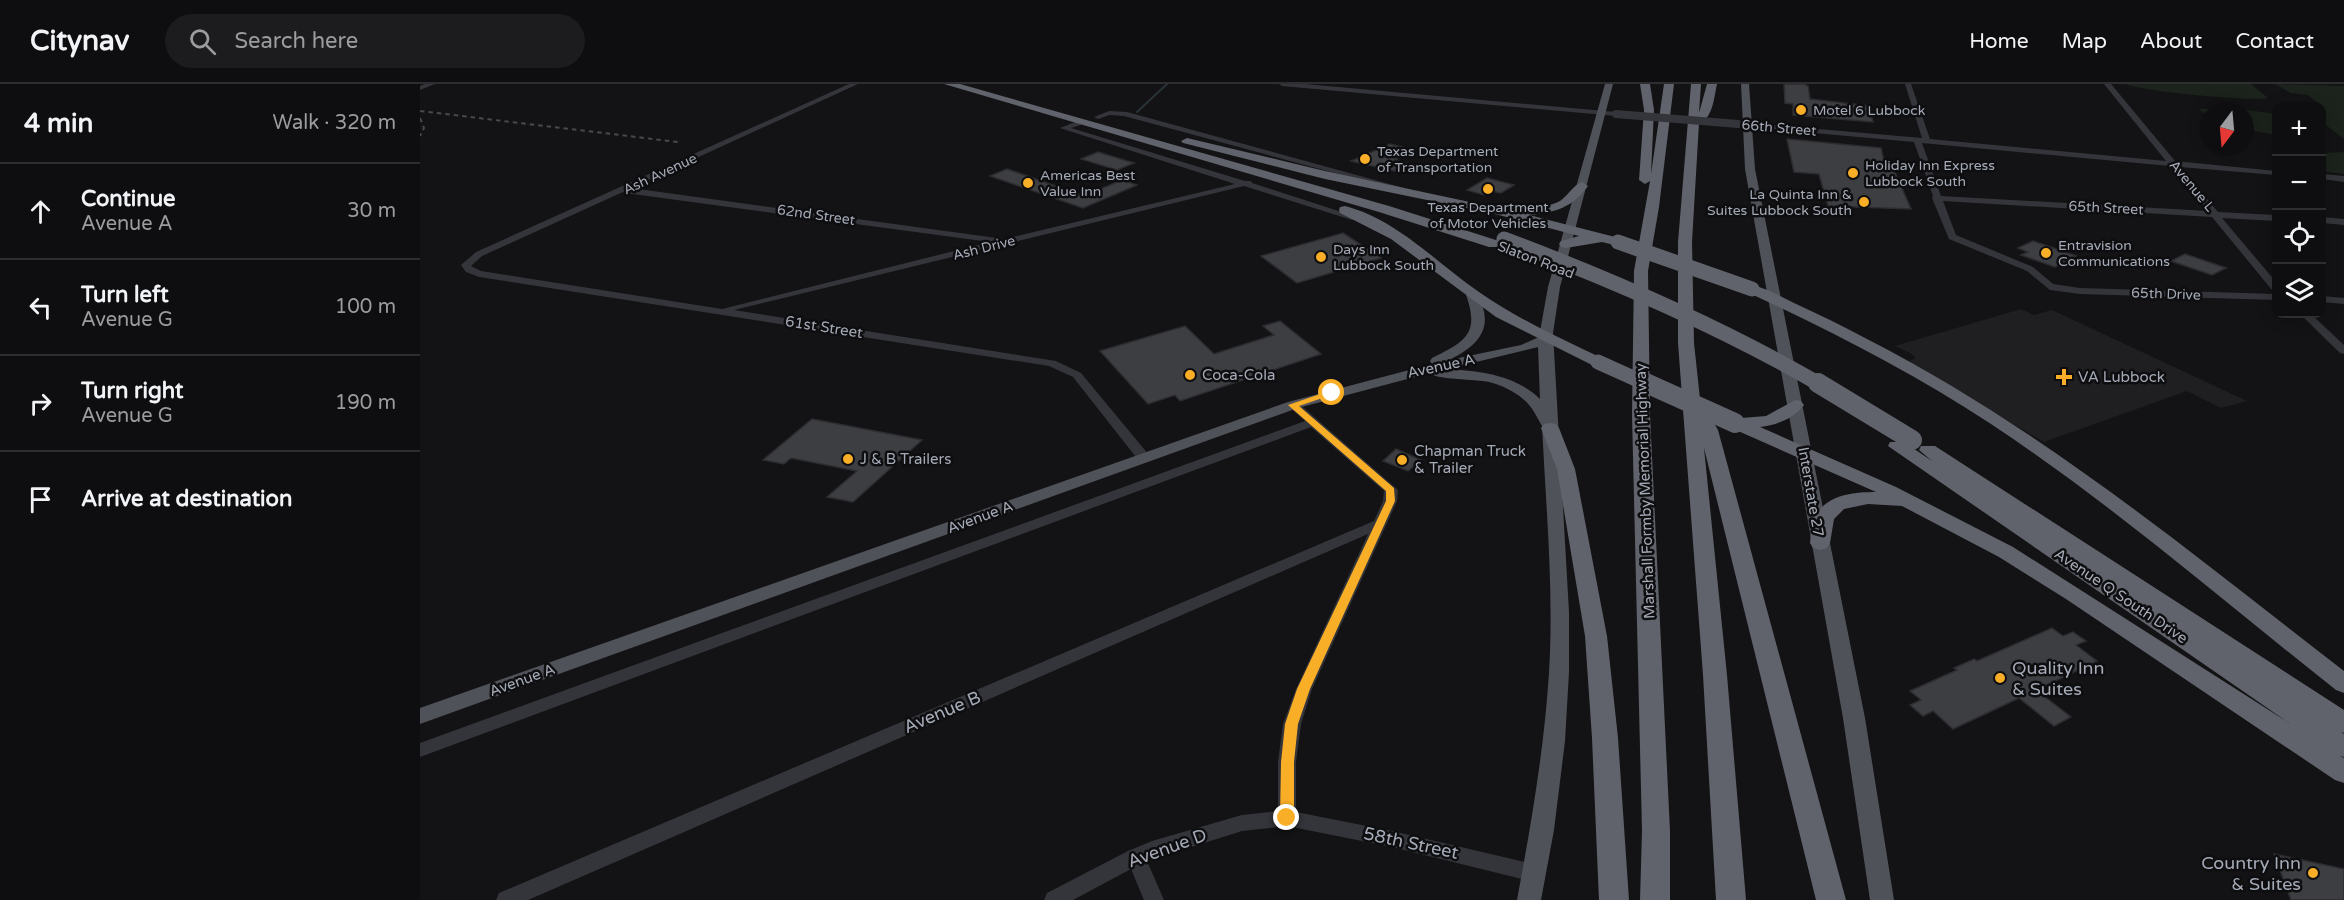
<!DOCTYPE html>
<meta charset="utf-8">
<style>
:root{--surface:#0e0e10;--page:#1c1c1e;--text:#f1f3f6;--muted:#9b9c9f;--line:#2e2e30}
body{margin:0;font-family:"Varela Round",sans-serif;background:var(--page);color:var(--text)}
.controls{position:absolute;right:18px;top:18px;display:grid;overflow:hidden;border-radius:12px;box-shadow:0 3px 15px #0003}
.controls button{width:54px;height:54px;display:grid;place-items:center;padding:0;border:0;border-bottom:2px solid var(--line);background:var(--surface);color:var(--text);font:30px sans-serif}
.compass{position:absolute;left:1780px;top:18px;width:54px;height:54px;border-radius:50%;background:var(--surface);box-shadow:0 3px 15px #0003;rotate:196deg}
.stop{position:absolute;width:18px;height:18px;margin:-14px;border:4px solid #f9ae27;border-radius:50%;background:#fff}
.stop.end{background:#f9ae27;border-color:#fff;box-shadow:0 2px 6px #0008}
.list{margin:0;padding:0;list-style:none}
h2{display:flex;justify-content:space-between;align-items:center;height:78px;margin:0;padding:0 24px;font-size:26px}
h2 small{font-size:20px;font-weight:400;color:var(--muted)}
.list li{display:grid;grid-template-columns:39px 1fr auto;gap:18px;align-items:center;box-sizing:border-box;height:96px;padding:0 24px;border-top:2px solid var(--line)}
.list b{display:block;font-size:22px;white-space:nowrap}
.list p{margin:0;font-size:20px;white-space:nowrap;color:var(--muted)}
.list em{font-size:20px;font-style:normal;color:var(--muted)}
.icon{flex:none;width:33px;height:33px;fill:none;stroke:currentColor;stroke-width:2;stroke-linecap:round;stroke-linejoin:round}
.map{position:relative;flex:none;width:1924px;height:816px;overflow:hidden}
header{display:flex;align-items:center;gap:36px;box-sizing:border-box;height:84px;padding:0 30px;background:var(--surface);border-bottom:2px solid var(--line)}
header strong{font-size:28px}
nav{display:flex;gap:33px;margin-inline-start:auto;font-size:21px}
.search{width:420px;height:54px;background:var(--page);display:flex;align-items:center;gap:15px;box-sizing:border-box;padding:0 21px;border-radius:33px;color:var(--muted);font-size:22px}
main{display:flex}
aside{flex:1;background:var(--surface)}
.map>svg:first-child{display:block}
.built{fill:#1f1f22}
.green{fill:#1b231c}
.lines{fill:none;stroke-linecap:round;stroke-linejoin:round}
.stream{stroke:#293239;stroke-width:2}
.building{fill:#3d3e42;stroke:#2d2d31;stroke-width:1.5}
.minor{fill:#34353a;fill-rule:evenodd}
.major{fill:#505259;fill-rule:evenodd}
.highway{fill:#60636b;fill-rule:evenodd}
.rail{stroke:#47494f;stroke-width:2;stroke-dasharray:4.5 4;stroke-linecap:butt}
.minor-bridge{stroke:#34353a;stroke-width:8}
.highway-bridge-far1{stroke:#60636b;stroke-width:15}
.highway-bridge{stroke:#60636b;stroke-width:20}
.route{fill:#f9ae27}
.poi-dot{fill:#f9ae27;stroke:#0e0e10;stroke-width:2}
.labels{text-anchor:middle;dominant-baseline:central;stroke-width:5;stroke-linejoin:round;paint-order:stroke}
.far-poi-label{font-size:14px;fill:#a4aab6;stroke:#0e0e10;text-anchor:start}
.far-street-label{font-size:14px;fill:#a4aab6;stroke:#0e0e10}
.street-label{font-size:15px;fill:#a4aab6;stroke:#0e0e10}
.poi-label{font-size:15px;fill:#a4aab6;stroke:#0e0e10;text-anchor:start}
.near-poi-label{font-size:18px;fill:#a4aab6;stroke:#0e0e10;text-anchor:start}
.near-street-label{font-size:18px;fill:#a4aab6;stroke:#0e0e10}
</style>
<header>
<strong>Citynav</strong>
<div class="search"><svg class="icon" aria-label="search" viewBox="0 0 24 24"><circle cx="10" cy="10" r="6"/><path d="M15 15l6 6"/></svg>Search here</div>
<nav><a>Home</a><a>Map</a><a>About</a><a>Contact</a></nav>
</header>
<main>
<aside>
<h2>4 min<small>Walk · 320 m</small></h2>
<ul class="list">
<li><svg class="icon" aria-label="ahead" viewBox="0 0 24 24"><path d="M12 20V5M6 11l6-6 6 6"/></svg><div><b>Continue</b><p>Avenue A</p></div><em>30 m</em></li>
<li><svg class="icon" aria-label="left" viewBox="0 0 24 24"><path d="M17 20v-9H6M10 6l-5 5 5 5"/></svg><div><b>Turn left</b><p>Avenue G</p></div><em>100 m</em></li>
<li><svg class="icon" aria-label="right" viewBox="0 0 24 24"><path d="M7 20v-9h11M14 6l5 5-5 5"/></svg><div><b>Turn right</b><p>Avenue G</p></div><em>190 m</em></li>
<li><svg class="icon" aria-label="arrive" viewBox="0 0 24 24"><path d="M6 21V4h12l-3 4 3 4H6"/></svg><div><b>Arrive at destination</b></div></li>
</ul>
</aside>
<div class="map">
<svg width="1924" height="816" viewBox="0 0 1924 816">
<rect width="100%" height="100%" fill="#131315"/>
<path class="built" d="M1601 225 1614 231 1632 226 1827 317 1801 324 1767 307 1624 358 1487 278 1496 274 1492 270 1475 262Z"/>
<path class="green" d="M1706 0H1831L1848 14C1833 18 1719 7 1706 0Z
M1855 0 1924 2V55L1902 38V22H1883L1878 19 1899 20 1888 11 1871 9Z
M1778 25H1820L1856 30V51L1825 45V27H1789V32Z
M1924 68V90L1907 88 1902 84V69Z"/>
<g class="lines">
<path class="stream" d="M717 28 747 0"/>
</g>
<path class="building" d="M1364 0H1384L1388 2 1390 15 1449 22 1453 38 1373 31V20L1365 19Z
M1367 55 1461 64 1466 86H1474L1491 125 1408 122 1399 90 1374 88Z
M970 60 986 64 981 67 989 69 975 76 997 82 983 89 931 77Z
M678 68 707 77 714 79 697 86 661 75Z
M587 85 664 112 702 96 717 101 663 124 570 92Z
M1067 94 1094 101 1081 109 1071 107 1064 111 1047 106Z
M923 149 961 174 877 199 841 172Z
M1613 157 1656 172 1635 183 1601 171 1608 168 1598 164Z
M1765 170 1806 184 1792 191 1751 177Z
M860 237 901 270 760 317 755 311 728 320 680 267 765 242 794 270 854 251 843 242Z
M392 335 502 356 433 418 407 413 437 387 371 374 364 380 343 376Z
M976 365 1001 376 988 387 963 377Z
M1632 544 1643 552 1653 548 1666 557 1656 561 1677 577 1616 606 1651 633 1634 642 1599 614 1533 645 1513 627 1503 632 1490 621 1501 616 1490 607 1537 586 1534 584 1554 575 1557 577Z
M1854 770 1924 785V816H1871Z"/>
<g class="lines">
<path class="minor" d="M5 0H15L0 6V2Z
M429 0H438L211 104 584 155 815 100 640 44 658 37H661V41L651 44 825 97H831L832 99 940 134 932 136 824 102 314 226 636 277 661 289 729 371 730 374 729 377H719L653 293 629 282 59 193 46 188 41 181 56 168ZM203 108 205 109 570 158 302 225 61 187 51 182 62 172Z
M859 0H885L1196 28 1200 30 1196 32 862 2Z
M1485 0H1491L1510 55 1746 77 1684 0H1691L1755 77 1856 87V91L1760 83 1798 128 1856 131V137L1802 134 1856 198V207L1852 206 1792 133 1523 117 1536 151 1613 183 1633 200 1660 204 1856 210V216L1660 210 1630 206 1607 187 1529 155 1512 114 1513 112 1494 58 1318 42 1314 40 1318 38 1502 54ZM1502 59 1750 82 1788 127 1521 112Z
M689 27 707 28 984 104 977 106 704 32 690 31 678 35 674 33Z
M1902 90 1924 92V98L1902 95Z
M1902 133 1924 135V141L1902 139Z
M1902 212 1924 214V220L1902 218Z
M1880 230H1891L1924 261V270L1920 269Z
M873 317 877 318 978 406 977 417 892 605 881 640 876 678V728L972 747 1114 780 1121 783 1124 789 1121 795 1114 798 972 763 867 742 822 747 727 777 744 816H724L711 785 653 816H624L627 809 708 767 732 757 822 731 858 727V678L863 640 876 605 948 450 108 816H76L79 809 954 437 963 417 964 407 891 343 0 673V659L885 337 867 321Z"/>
<path class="major" d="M1185 0H1193L1140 203 1133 249 1149 528V588L1145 657 1134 746 1121 816H1097C1111 741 1124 666 1129 589 1134 507 1126 424 1122 342 1116 332 1112 322 1103 315 1094 307 1081 301 1069 298 1056 295 1016 296 1010 289L878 324 0 640V624L868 318 1012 280 1010 277 1012 274C1045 258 1060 250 1046 211L1048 208H1056C1076 242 1060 261 1029 276L1101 261 1119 253 1128 203ZM1118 263 1120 315C1095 291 1061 287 1027 285Z
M1321 0H1329L1335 85 1445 634 1474 816H1450L1423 634 1325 85Z"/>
<path class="highway" d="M524 0H540L969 122 1079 157 1081 160 1079 163H1069L959 128Z
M1220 0H1230L1234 26 1231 90 1244 0H1254L1239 123 1228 187 1230 331 1250 747V816H1220L1222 747 1212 331 1214 187 1230 97 1225 100 1219 96 1224 26Z
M1271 0H1281L1279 29 1287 0H1297C1294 13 1293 35 1279 39L1272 158 1274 259 1280 315 1298 346 1426 816H1396L1284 364 1307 591 1326 816H1296L1283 591 1258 259V158Z
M767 54 905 87 1101 129V124C1114 121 1128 124 1140 117 1148 112 1153 101 1162 98L1168 102C1153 123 1135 129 1109 131L1203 155 1205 158 1198 162 1182 158 1146 164 1141 163 1139 160 1141 157 1159 152 1075 130 905 95 763 59 761 57Z
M925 122C976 135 1017 179 1059 208 1098 235 1141 255 1184 275L1186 278 1184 281H1172L1076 233 971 155 920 129 919 126 920 123Z
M1332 201C1346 204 1360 212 1374 219 1398 230 1423 242 1447 255 1621 344 1770 468 1924 587V609L1916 606C1802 516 1692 420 1571 340 1493 289 1411 247 1327 208L1325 205 1327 202Z
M1375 316 1381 317 1384 321C1373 335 1357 341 1340 343L1476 403 1593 463 1869 639 1468 362 1470 358H1484L1512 377 1499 366 1501 362H1515L1924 626V649L1921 648 1924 650V673L1920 672 1924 674V699L1915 696 1646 515 1579 473 1482 422 1448 420 1424 425 1414 435 1410 459 1407 464 1400 466 1393 464 1390 459C1391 452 1391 442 1394 435 1404 411 1433 408 1456 408L1309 343 1306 339 1309 335 1346 332Z
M1130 339 1136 340 1139 344 1155 385 1187 552 1198 654 1209 816H1179L1172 654 1165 552 1137 385 1121 344 1124 340Z"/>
<path class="rail" d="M0 27 258 58
M0 34 4 44 0 52"/>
<path class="minor-bridge" d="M1196 30 1318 40"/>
<path class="highway-bridge-far1" d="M1084 155C1193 196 1300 242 1401 301
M1198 158 1332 205
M1178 278 1229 301"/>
<path class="highway-bridge" d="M1226 299 1315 339
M1398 299 1492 356"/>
</g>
<path class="route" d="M909 307 917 309 879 322 974 404 975 417 890 605 878 640 874 678V734L872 738H862L860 734 861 678 865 640 877 605 966 417V407L868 321Z"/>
<g class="poi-dot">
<circle cx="1381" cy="26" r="6"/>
<circle cx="945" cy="75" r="6"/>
<circle cx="1433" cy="89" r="6"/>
<circle cx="608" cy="99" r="6"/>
<circle cx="1068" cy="105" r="6"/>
<circle cx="1444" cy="118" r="6"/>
<circle cx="1626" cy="169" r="6"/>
<circle cx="901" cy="173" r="6"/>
<circle cx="770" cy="291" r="6"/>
<path d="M1641 284h6v6h6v6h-6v6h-6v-6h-6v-6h6z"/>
<circle cx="428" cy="375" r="6"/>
<circle cx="982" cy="376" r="6"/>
<circle cx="1580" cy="594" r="6"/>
<circle cx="1893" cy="789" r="6"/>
</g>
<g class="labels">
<g class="far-poi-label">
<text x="1393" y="26">Motel 6 Lubbock</text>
<text x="957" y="67">Texas Department<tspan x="957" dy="16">of Transportation</tspan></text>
<text x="1445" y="81">Holiday Inn Express<tspan x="1445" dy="16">Lubbock South</tspan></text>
<text x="620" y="91">Americas Best<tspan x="620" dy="16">Value Inn</tspan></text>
<text x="1432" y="110" text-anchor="end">La Quinta Inn &amp;<tspan x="1432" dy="16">Suites Lubbock South</tspan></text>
<text x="1068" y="123" text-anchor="middle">Texas Department<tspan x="1068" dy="16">of Motor Vehicles</tspan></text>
<text x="1638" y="161">Entravision<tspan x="1638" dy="16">Communications</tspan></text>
<text x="913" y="165">Days Inn<tspan x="913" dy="16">Lubbock South</tspan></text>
</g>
<g class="far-street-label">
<text transform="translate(1359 44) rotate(5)">66th Street</text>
<text transform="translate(240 90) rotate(-25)">Ash Avenue</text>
<text transform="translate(1772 102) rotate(50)">Avenue L</text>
<text transform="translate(1686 124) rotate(3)">65th Street</text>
<text transform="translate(396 131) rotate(8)">62nd Street</text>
<text transform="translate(564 164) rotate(-14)">Ash Drive</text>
<text transform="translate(1116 176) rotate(21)">Slaton Road</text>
<text transform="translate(1746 210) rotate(2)">65th Drive</text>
</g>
<g class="street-label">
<text transform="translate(404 243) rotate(9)">61st Street</text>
<text transform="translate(1021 282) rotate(-12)">Avenue A</text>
<text transform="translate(1225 407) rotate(-92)">Marshall Formby Memorial Highway</text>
<text transform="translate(1391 408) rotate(80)">Interstate 27</text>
<text transform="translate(560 433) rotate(-20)">Avenue A</text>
<text transform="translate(1701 512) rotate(34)">Avenue Q South Drive</text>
<text transform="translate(102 596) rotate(-20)">Avenue A</text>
</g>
<g class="poi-label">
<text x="782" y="291">Coca-Cola</text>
<text x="1658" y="293">VA Lubbock</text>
<text x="994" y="367">Chapman Truck<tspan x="994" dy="17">&amp; Trailer</tspan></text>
<text x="440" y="375">J &amp; B Trailers</text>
</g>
<g class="near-poi-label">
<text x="1592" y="584">Quality Inn<tspan x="1592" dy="21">&amp; Suites</tspan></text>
<text x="1881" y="779" text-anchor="end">Country Inn<tspan x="1881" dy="21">&amp; Suites</tspan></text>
</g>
<g class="near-street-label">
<text transform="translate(522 628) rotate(-23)">Avenue B</text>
<text transform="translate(991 759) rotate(12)">58th Street</text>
<text transform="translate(747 764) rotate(-20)">Avenue D</text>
</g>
</g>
</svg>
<div class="controls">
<button>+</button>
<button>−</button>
<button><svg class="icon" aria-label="locate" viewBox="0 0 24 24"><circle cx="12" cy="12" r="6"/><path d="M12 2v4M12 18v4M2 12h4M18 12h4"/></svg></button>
<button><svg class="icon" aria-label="layers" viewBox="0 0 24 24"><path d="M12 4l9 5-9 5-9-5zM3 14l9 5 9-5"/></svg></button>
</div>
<svg class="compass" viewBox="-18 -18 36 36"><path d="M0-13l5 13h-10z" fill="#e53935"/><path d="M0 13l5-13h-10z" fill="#9b9c9f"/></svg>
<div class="stop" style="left:912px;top:309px"></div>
<div class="stop end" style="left:867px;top:734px"></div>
</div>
</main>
